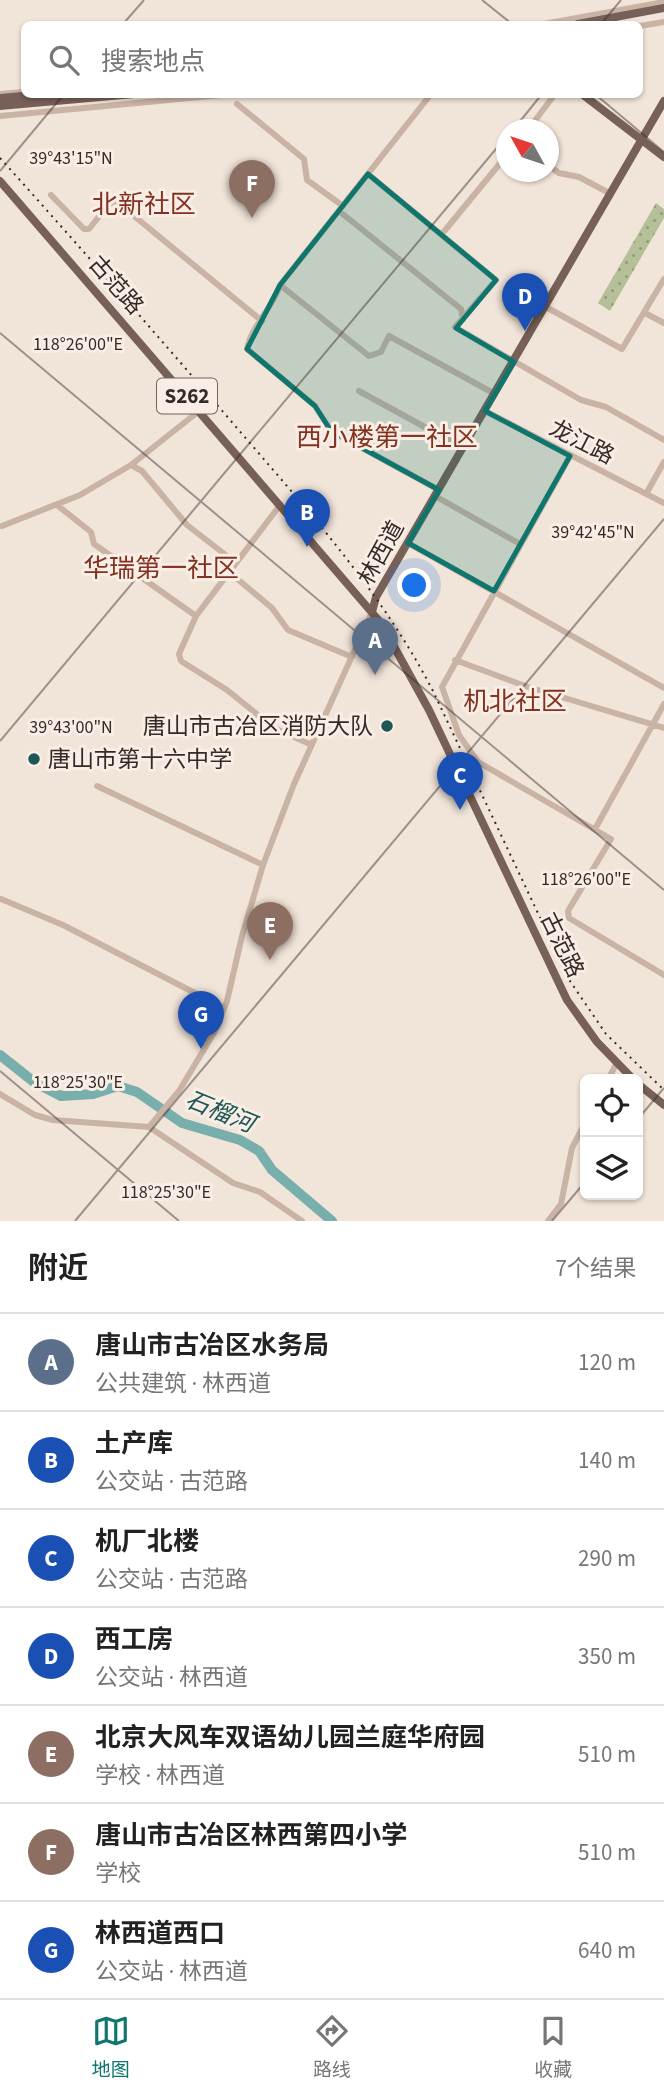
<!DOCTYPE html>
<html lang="zh">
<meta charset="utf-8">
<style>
:root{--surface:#fff;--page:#f6f6f6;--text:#222;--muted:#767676;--line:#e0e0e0;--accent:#0f766e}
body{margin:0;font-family:"Source Sans 3","Noto Sans SC",sans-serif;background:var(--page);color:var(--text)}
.controls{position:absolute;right:21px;bottom:21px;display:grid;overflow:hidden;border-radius:10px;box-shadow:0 2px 5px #0004}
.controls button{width:63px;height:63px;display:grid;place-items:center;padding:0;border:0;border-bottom:2px solid var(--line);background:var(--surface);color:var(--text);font:35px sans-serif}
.compass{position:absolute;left:496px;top:119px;width:63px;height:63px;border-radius:50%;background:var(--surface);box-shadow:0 2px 5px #0004;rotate:310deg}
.you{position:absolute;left:415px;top:586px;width:24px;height:24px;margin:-18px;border:5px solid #fff;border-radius:50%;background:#1a73e8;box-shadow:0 0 0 10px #1a73e833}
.badge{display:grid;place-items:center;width:46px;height:46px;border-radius:50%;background:var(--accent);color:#fff;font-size:23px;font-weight:700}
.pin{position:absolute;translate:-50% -58px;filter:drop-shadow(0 2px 4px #0008)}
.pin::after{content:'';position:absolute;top:37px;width:24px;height:21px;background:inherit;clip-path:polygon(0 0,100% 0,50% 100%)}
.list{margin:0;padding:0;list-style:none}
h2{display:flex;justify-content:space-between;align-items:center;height:91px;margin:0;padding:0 28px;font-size:30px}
h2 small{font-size:23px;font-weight:400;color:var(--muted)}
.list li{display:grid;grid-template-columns:46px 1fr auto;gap:21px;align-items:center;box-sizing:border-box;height:98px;padding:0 28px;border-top:2px solid var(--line)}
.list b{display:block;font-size:26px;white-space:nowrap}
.list p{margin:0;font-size:23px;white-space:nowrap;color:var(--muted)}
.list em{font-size:23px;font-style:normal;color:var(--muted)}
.icon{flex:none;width:38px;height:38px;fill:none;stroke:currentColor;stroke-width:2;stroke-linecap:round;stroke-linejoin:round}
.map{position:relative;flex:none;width:664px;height:1221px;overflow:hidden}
.search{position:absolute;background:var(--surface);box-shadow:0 2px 5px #0004;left:21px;right:21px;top:21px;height:77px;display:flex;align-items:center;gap:18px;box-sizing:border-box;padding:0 24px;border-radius:10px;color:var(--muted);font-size:26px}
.sheet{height:777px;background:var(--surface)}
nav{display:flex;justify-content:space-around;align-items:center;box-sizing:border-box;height:98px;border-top:2px solid var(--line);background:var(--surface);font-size:19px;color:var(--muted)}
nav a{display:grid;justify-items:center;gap:4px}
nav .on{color:var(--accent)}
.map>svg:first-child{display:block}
.park{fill:url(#park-dots)}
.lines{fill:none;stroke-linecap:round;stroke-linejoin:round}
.river{stroke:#78aeac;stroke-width:10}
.minor{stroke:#c9b3a5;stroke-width:6}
.major{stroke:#776057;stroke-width:8}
.rail{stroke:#352a26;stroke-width:2;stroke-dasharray:2 5;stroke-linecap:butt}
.marked{fill:#0f766e;fill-opacity:0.2;stroke:#0f766e;stroke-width:5;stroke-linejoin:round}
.ticks{fill:none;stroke:#352a26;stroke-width:2;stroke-opacity:0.45}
.poi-dot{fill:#1c5655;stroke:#f9eee5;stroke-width:2.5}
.labels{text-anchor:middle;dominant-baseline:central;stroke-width:6;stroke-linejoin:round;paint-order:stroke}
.shield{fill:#f9eee5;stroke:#70655f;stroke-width:2}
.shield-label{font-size:21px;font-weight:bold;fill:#352a26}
.street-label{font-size:23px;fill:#352a26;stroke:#f9eee5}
.poi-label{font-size:23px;fill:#352a26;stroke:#f9eee5;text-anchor:end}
.water-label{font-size:24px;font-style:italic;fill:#1c5655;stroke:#f9eee5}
.quarter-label{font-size:26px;fill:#833120;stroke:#f9eee5}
.ticks-label{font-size:18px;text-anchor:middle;fill:#352a26;stroke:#f9eee5;stroke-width:6;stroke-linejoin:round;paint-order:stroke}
</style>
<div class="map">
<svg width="664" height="1221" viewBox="0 0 664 1221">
<defs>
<pattern id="park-dots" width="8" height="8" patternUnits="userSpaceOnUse" patternTransform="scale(1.75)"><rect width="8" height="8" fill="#b5c099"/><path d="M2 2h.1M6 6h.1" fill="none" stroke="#949c7d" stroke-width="1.8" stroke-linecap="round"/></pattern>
</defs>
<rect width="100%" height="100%" fill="#f1e4d9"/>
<path class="park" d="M656 203 664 209V218L610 311 598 303Z"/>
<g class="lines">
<path class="river" d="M0 1055 34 1082 61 1096 93 1094 118 1086 137 1092 182 1123 240 1140 259 1151 272 1170 332 1221"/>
<path class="minor" d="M544 24 664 2
M640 26 664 22
M0 94 24 92
M431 94 280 285C273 308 251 326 247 349L315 406 331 431 439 490
M237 104 298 154 304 159 307 180 343 206
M0 116 232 94
M528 130 555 94
M548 165 559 173 579 177 611 194
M368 174 496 280 455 327 581 400 606 407 664 440
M51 195 84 229H89L109 204 117 202 262 321
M339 211 461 309 463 319
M442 234 506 156
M280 285 369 356 381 352 389 336 495 394
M546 307 622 349 664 279
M645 313 664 323
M359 391 463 448
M485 411 664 503
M570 456 442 687 459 735 478 762 611 839 568 911 569 918 664 975
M131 465 142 471 187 525 236 563
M646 494 664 462
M435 496 520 544
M57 505 91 532 94 544 196 616
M280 505 196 616 179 654 181 661 227 690 274 728 312 745
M2 526 80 495 131 465 199 411
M408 543 664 688
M229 572 272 608 288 630 352 657
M455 660 528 687 664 728
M97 786 263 865
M595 829 664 704
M1 899 63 925 224 1008
M608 1079 617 1063
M0 1094 35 1115 53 1120 149 1127 179 1091 215 1031 227 1001 242 936 263 865 294 784 372 612
M149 1127 233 1183 260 1192 302 1221
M548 1221 561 1204 572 1148 585 1123"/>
<path class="major" d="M578 24 664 8
M582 94 664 157
M0 98 45 94
M0 106 134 94
M0 181 381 623 429 710 567 1000 597 1042 633 1079
M372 612 376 597 664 101
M638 1084 664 1105"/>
<path class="rail" d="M0 158C82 249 163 342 243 435 312 515 384 596 433 691L570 981 606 1034 664 1090"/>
</g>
<path class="marked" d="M368 174 496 280 456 328 514 362 485 411 570 456 494 591 408 543 439 490 331 431 315 406 247 349 280 285Z"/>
<path class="ticks" d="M482 0 512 24M123 24 144 0M601 24 621 0M595 94 664 152M513 130 542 94M0 171 64 94M0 333 664 890M0 741 506 137M0 1071 179 1221M638 1119 664 1088M75 1221 664 519M552 1221 585 1182"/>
<g class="poi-dot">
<circle cx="387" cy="726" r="7"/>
<circle cx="34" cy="759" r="7"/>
</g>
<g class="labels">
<rect class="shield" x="157" y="378.5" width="60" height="35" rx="5"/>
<g class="shield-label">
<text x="187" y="396">S262</text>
</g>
<g class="street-label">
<text transform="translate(116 285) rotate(49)">古范路</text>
<text transform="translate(582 442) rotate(27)">龙江路</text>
<text transform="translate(381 553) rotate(-61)">林西道</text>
<text transform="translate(562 945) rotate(64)">古范路</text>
</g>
<g class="poi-label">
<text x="373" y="726">唐山市古冶区消防大队</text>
<text x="48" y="759" text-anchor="start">唐山市第十六中学</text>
</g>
<g class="water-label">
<text transform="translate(220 1112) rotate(22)">石榴河</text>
</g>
<g class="quarter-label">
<text x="144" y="204">北新社区</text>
<text x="387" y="437">西小楼第一社区</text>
<text x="161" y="568">华瑞第一社区</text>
<text x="515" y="701">机北社区</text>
</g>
</g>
<g class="ticks-label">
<text x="71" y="164">39°43'15"N</text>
<text x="78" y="350">118°26'00"E</text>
<text x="593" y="538">39°42'45"N</text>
<text x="71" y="733">39°43'00"N</text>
<text x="586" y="885">118°26'00"E</text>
<text x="78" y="1088">118°25'30"E</text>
<text x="166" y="1198">118°25'30"E</text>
</g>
</svg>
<div class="controls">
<button><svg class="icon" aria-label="locate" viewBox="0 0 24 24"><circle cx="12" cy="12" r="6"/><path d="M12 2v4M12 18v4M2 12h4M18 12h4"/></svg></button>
<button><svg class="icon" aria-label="layers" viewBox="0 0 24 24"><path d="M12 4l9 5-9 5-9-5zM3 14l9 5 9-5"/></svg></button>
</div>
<svg class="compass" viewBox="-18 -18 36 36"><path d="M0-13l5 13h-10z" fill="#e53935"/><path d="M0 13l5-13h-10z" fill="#767676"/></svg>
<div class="you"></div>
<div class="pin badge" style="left:375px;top:675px;background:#5c6f8a">A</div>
<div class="pin badge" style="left:307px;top:547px;background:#1a4fb4">B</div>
<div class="pin badge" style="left:460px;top:810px;background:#1a4fb4">C</div>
<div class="pin badge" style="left:525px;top:331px;background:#1a4fb4">D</div>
<div class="pin badge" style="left:270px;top:960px;background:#8d6e63">E</div>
<div class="pin badge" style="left:252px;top:218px;background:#8d6e63">F</div>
<div class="pin badge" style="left:201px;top:1049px;background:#1a4fb4">G</div>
<div class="search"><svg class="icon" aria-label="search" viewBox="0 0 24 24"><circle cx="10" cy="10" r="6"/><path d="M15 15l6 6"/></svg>搜索地点</div>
</div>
<section class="sheet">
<h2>附近<small>7个结果</small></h2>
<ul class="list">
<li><span class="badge" style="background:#5c6f8a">A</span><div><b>唐山市古冶区水务局</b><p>公共建筑 · 林西道</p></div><em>120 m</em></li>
<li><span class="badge" style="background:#1a4fb4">B</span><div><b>土产库</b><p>公交站 · 古范路</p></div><em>140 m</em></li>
<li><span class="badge" style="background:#1a4fb4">C</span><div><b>机厂北楼</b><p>公交站 · 古范路</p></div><em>290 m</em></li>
<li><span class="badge" style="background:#1a4fb4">D</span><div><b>西工房</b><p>公交站 · 林西道</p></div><em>350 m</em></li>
<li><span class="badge" style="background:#8d6e63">E</span><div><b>北京大风车双语幼儿园兰庭华府园</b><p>学校 · 林西道</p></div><em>510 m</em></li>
<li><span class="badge" style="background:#8d6e63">F</span><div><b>唐山市古冶区林西第四小学</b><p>学校</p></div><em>510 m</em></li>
<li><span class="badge" style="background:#1a4fb4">G</span><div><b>林西道西口</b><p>公交站 · 林西道</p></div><em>640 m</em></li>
</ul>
</section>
<nav>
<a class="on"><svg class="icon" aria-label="map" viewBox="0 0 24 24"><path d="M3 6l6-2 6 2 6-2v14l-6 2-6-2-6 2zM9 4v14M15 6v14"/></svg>地图</a>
<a><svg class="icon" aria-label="directions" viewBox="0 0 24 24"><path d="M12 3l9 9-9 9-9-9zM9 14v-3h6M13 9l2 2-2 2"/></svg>路线</a>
<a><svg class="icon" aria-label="saved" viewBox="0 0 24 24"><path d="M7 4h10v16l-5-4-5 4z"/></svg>收藏</a>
</nav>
